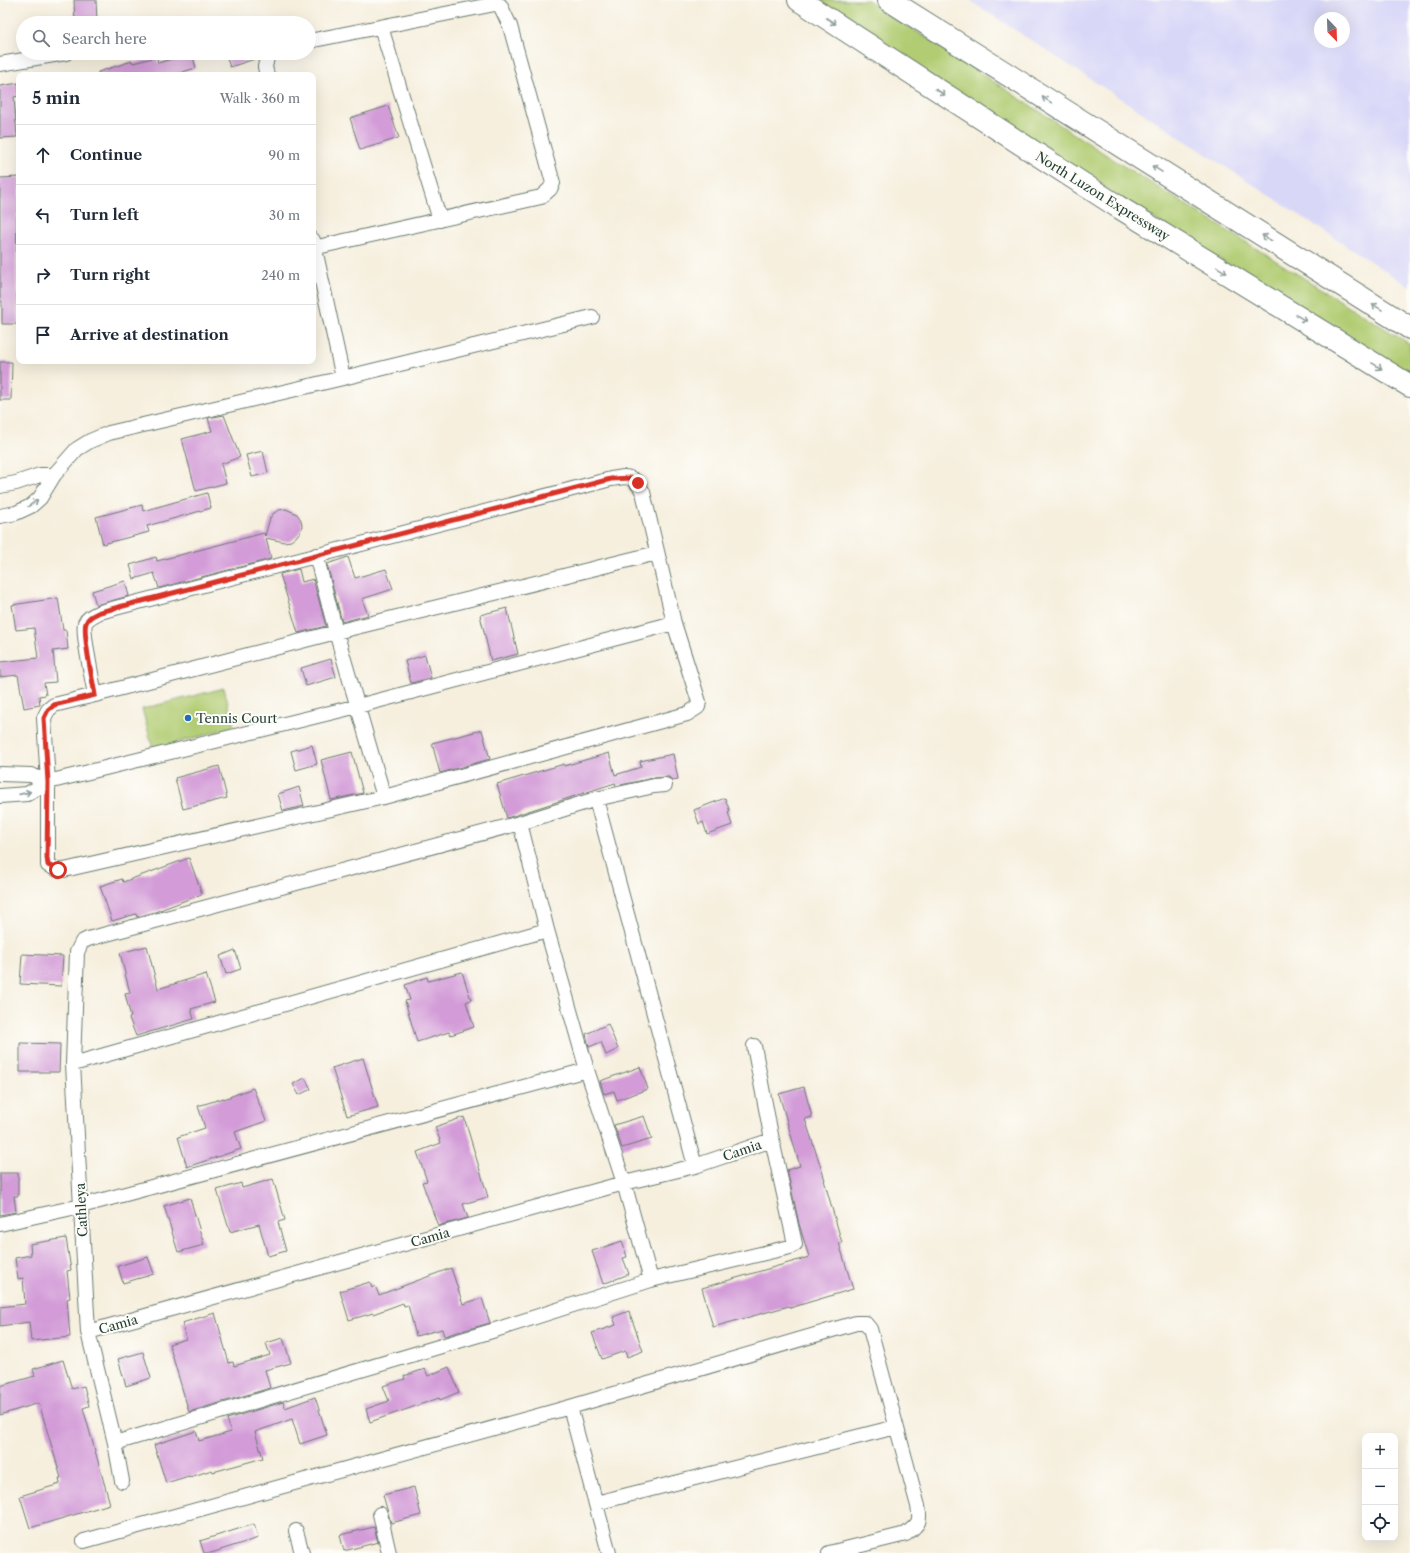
<!DOCTYPE html>
<meta charset="utf-8">
<style>
:root{--surface:#fff;--page:#f6f6f7;--text:#1f2937;--muted:#747a83;--line:#e0e1e3}
body{margin:0;font-family:"Libre Caslon Text",serif;background:var(--page);color:var(--text)}
.controls{position:absolute;right:12px;bottom:12px;display:grid;overflow:hidden;border-radius:8px;box-shadow:0 4px 16px #0002}
.controls button{width:36px;height:36px;display:grid;place-items:center;padding:0;border:0;border-bottom:1px solid var(--line);background:var(--surface);color:var(--text);font:20px sans-serif}
.compass{position:absolute;left:1314px;top:12px;width:36px;height:36px;border-radius:50%;background:var(--surface);box-shadow:0 4px 16px #0002;rotate:157deg}
.stop{position:absolute;width:12px;height:12px;margin:-9px;border:3px solid #d93025;border-radius:50%;background:#fff}
.stop.end{background:#d93025;border-color:#fff;box-shadow:0 1px 4px #0008}
.list{margin:0;padding:0;list-style:none}
h2{display:flex;justify-content:space-between;align-items:center;height:52px;margin:0;padding:0 16px;font-size:17px}
h2 small{font-size:13px;font-weight:400;color:var(--muted)}
.list li{display:grid;grid-template-columns:26px 1fr auto;gap:12px;align-items:center;box-sizing:border-box;height:60px;padding:0 16px;border-top:1px solid var(--line)}
.list b{display:block;font-size:15px;white-space:nowrap}
.list em{font-size:13px;font-style:normal;color:var(--muted)}
.icon{flex:none;width:22px;height:22px;fill:none;stroke:currentColor;stroke-width:2;stroke-linecap:round;stroke-linejoin:round}
.map{position:relative;flex:none;width:1410px;height:1553px;overflow:hidden}
.search{position:absolute;background:var(--surface);box-shadow:0 4px 16px #0002;left:16px;top:16px;width:300px;height:44px;display:flex;align-items:center;gap:10px;box-sizing:border-box;padding:0 14px;border-radius:22px;color:var(--muted);font-size:15px}
.panel{position:absolute;background:var(--surface);box-shadow:0 4px 16px #0002;left:16px;top:72px;width:300px;height:292px;border-radius:8px}
.map>svg:first-child{display:block}
.built{fill:#d8d7f8;fill-rule:evenodd}
.green{fill:#b1cc72;stroke:#688453}
.building{fill:#d39cd8}
.lines{fill:none;stroke-linecap:round;stroke-linejoin:round}
.minor-casing{stroke:#6a7b70;stroke-width:16}
.motorway-casing{stroke:#6a7b70;stroke-width:24}
.minor{stroke:#fff;stroke-width:14}
.motorway{stroke:#fff;stroke-width:22}
.oneway{stroke:#8f9e9a}
.route{stroke:#d93025;stroke-width:5}
.poi-dot{fill:#1f6fb2;stroke:#fdfcf7;stroke-width:1.5}
.labels{text-anchor:middle;dominant-baseline:central;stroke-width:4;stroke-linejoin:round;paint-order:stroke}
.street-label{font-size:13px;fill:#1f3d34;stroke:#fdfcf7}
.poi-label{font-size:13px;fill:#1f3d34;stroke:#fdfcf7;text-anchor:start}
</style>
<div class="map">
<svg width="1410" height="1553" viewBox="0 0 1410 1553">
<rect width="100%" height="100%" fill="#fdfcf7"/>
<filter id="ink" filterUnits="userSpaceOnUse"><feTurbulence type="fractalNoise" baseFrequency=".025" numOctaves="2"/><feDisplacementMap in="SourceGraphic" scale="8" xChannelSelector="R" yChannelSelector="G"/><feConvolveMatrix kernelMatrix="1 2 1 2 8 2 1 2 1" color-interpolation-filters="sRGB"/></filter>
<filter id="wash" filterUnits="userSpaceOnUse"><feTurbulence type="fractalNoise" baseFrequency=".012" numOctaves="4" result="noise"/><feDisplacementMap in="SourceGraphic" scale="16" xChannelSelector="R" yChannelSelector="G"/><feGaussianBlur stdDeviation="0.9" result="paint"/><feColorMatrix in="noise" values="0 0 0 0 0 0 0 0 0 0 0 0 0 0 0 0 0 1.4 0 .05"/><feComposite in="paint" operator="in"/></filter>
<g filter="url(#wash)">
<rect width="100%" height="100%" fill="#f6efde"/>
<path class="built" d="M969 0H1410V287ZM1320 18H1344V42H1320Z"/>
<path class="green" d="M813 0H868L1125 167 1410 344V378L1111 192Z
M224 688 234 727 153 749 142 709Z"/>
<g id="blocks">
<path class="building" d="M74 0H96L97 23H75Z
M192 53 196 68 172 75H98V72L132 61 133 63 157 57 158 63Z
M225 53H259L258 58 230 67Z
M19 83V96L14 97 17 137 0 138V86Z
M388 106 399 138 360 150 350 118Z
M19 177V214H17L16 274 18 324H2V301H0V178Z
M0 362H12L11 400H0Z
M224 415 240 457 221 464 226 483 196 491 182 439 212 431 208 418Z
M263 451 268 473 252 477 246 455Z
M207 493 211 508 147 526 149 532 103 544 96 517 142 505 143 511Z
M286 509 297 514 301 520 302 526 300 532 296 537 291 541 284 542 266 538 271 559 159 588 154 573 134 579 130 565 156 557 157 561 264 533 265 536 270 518 274 513 279 510Z
M348 557 355 578 386 569 393 589 362 599 368 615 342 622 327 564Z
M299 569 302 582 313 579 326 626 298 633 280 574Z
M125 581 129 596 96 605 92 591Z
M58 598 63 630H66L68 649 53 651 56 682 44 683 46 695 39 696 40 705 24 708 18 675 0 677V662L38 658 34 628 16 630 12 605Z
M507 608 518 654 491 661 480 615Z
M425 655 431 678 411 683 405 661Z
M331 659 336 677 306 686 301 668Z
M482 730 490 759 440 773 432 743Z
M312 745 317 764 296 770 291 751Z
M352 752 363 793 331 800 321 760Z
M609 753 615 775 641 767 640 761 673 754 678 779 672 780 669 777H665L653 778 616 786 615 783 507 818 497 784 564 764V766Z
M219 766 227 798 183 809 175 778Z
M299 787 304 806 283 811 278 794Z
M725 798 730 812H728L732 825 707 834 703 822 699 824 694 810Z
M189 858 202 894 155 912 137 917 136 914 112 921 100 886 122 879 123 882Z
M147 946 158 989 206 974 215 1002 191 1009 194 1019 136 1036 129 1018 131 1017 125 994 130 993 120 953Z
M235 950 241 969 226 974 220 956Z
M22 954 63 956 61 986 20 984Z
M462 972 471 1000 466 1002 474 1027 451 1035 449 1032 417 1042 405 1001 410 1000 405 985 427 977 428 981Z
M608 1024 618 1049 606 1055 601 1042 589 1047 586 1034Z
M20 1043 60 1044 59 1072H20Z
M363 1058 378 1107 347 1116 332 1068Z
M640 1067 648 1089 617 1100 614 1091 604 1094 600 1081Z
M305 1078 311 1089 299 1095 293 1084Z
M804 1087 812 1117 805 1119 825 1180H824L842 1243H839L853 1289 790 1308 789 1306 713 1327 702 1288 809 1257 799 1224 787 1170 800 1166 779 1094Z
M253 1088 266 1121 235 1132 241 1149 187 1167 178 1137 205 1128 198 1106 224 1098V1099Z
M644 1116 652 1139 622 1148 614 1125Z
M464 1117 488 1197 463 1204 468 1218 438 1226 422 1182 427 1181 417 1152 441 1143 435 1127Z
M0 1173H18V1196H14L16 1212 0 1215Z
M273 1179 285 1220 278 1222 286 1251 268 1256 259 1224 230 1232 217 1190 241 1183 242 1188Z
M190 1198 204 1245 178 1252 164 1206Z
M66 1238 71 1270 67 1271 70 1298 67 1299 70 1337 31 1341 29 1322 0 1326V1307L25 1304 23 1278 18 1279 15 1258 31 1255 30 1244Z
M622 1241 627 1257 623 1258 629 1274 603 1284 592 1251Z
M148 1257 154 1274 123 1283 118 1266Z
M451 1268 463 1304 482 1298 490 1323 444 1336 442 1329 416 1336 408 1305 404 1306 403 1303 373 1314V1313L349 1320 340 1291 370 1282 372 1288 375 1286 379 1295Z
M629 1311 643 1351 627 1357 625 1351 602 1359 592 1333 616 1325 613 1317Z
M215 1313 229 1363 233 1362 234 1366 270 1355 266 1343 283 1338 291 1363 265 1370 270 1388 189 1412 169 1344 186 1339 182 1323Z
M143 1352 151 1378 126 1386 118 1359Z
M63 1360 72 1389 84 1386 89 1406 83 1408 110 1504 30 1528 20 1496 60 1484 59 1478H61L39 1403 0 1415V1386L35 1376 33 1369Z
M449 1367 459 1392 440 1400 439 1398 370 1422 366 1409 389 1401 383 1386 405 1379 404 1376 425 1369 428 1376Z
M315 1397 327 1435 300 1444 292 1419 255 1432 263 1458 213 1472 212 1470 190 1477 189 1476 166 1483 154 1445 196 1431 199 1441 231 1432 227 1419 283 1402 285 1408Z
M414 1487 421 1515 391 1523 383 1495Z
M254 1524 258 1538 211 1553H204L200 1541Z
M374 1527 378 1542 344 1551 340 1535Z"/>
</g>
</g>
<g filter="url(#ink)">
<use href="#blocks" fill-opacity="0" stroke="#6a7b70" stroke-width="1"/>
<g class="lines">
<defs>
<path id="minor" d="M381 27 440 220
M309 41 495 4 500 5 510 26 553 183 550 189 541 197 313 248
M0 64 66 53
M267 75 265 67 268 53
M313 240 343 378
M624 477C636 478 637 483 643 492L674 623 699 702 698 707 687 714 384 797 64 870H58L48 865V782L44 718 48 710 54 705 95 695C93 682 82 633 85 623 88 617 94 615 100 612L611 479Z
M0 486 16 483 40 475H54
M0 516 16 513 31 506 40 498 54 475 77 449 90 441 109 433 343 378 592 317
M316 555 336 632 384 797
M95 695 336 632 657 553
M0 774 31 775 48 782
M0 796 27 794 48 782 358 706 674 623
M596 799 695 1166
M520 823 547 930 587 1070 624 1183 651 1280
M73 1064 547 930
M0 1224 81 1206 587 1070
M88 1332 624 1183 695 1166 772 1140
M570 1407 609 1553
M115 1443 492 1331 651 1280 790 1247 795 1244 772 1140 754 1046
M122 1481 115 1443 88 1332 73 1064 77 952 82 942 88 939 520 823 596 799 654 786 665 785
M596 1503 896 1427
M380 1514 389 1553
M296 1531 302 1553
M84 1541 570 1407 856 1323H865L870 1329 918 1506C921 1522 919 1524 906 1534L829 1553"/>
<path id="motorway" d="M799 0 1117 206 1410 386
M889 0 1410 328"/>
</defs>
<use href="#minor" class="minor-casing"/>
<use href="#motorway" class="motorway-casing"/>
<use href="#minor" class="minor"/>
<use href="#motorway" class="motorway"/>
</g>
<defs><path id="oneway-shaft" d="M-6 0H5M1.5-3L5.5 0L1.5 3" fill="none" stroke-width="1.6" stroke-linecap="round" stroke-linejoin="round"/></defs>
<g class="oneway">
<use href="#oneway-shaft" transform="translate(831 21) rotate(33)"/>
<use href="#oneway-shaft" transform="translate(940 92) rotate(33)"/>
<use href="#oneway-shaft" transform="translate(1047 100) rotate(-148)"/>
<use href="#oneway-shaft" transform="translate(1157 169) rotate(-148)"/>
<use href="#oneway-shaft" transform="translate(1267 238) rotate(-148)"/>
<use href="#oneway-shaft" transform="translate(1222 270) rotate(32)"/>
<use href="#oneway-shaft" transform="translate(1377 307) rotate(-148)"/>
<use href="#oneway-shaft" transform="translate(1301 318) rotate(32)"/>
<use href="#oneway-shaft" transform="translate(1377 366) rotate(32)"/>
<use href="#oneway-shaft" transform="translate(33 503) rotate(-36)"/>
<use href="#oneway-shaft" transform="translate(25 793) rotate(-13)"/>
</g>
</g>
<g class="lines" filter="url(#ink)">
<path class="route" d="M58 870 48 865 47 858 48 782 44 718 48 710 54 705 95 695C93 682 82 632 86 623 88 617 94 615 100 612L611 479 632 478 638 483"/>
</g>
<circle class="poi-dot" cx="188" cy="718" r="4"/>
<g class="labels">
<g class="street-label">
<text transform="translate(1103 196) rotate(32)">North Luzon Expressway</text>
<text transform="translate(742 1150) rotate(-19)">Camia</text>
<text transform="translate(81 1210) rotate(-93)">Cathleya</text>
<text transform="translate(430 1237) rotate(-16)">Camia</text>
<text transform="translate(118 1324) rotate(-16)">Camia</text>
</g>
<g class="poi-label">
<text x="196" y="718">Tennis Court</text>
</g>
</g>
</svg>
<div class="controls">
<button>+</button>
<button>−</button>
<button><svg class="icon" aria-label="locate" viewBox="0 0 24 24"><circle cx="12" cy="12" r="6"/><path d="M12 2v4M12 18v4M2 12h4M18 12h4"/></svg></button>
</div>
<svg class="compass" viewBox="-18 -18 36 36"><path d="M0-13l5 13h-10z" fill="#e53935"/><path d="M0 13l5-13h-10z" fill="#747a83"/></svg>
<div class="stop" style="left:58px;top:870px"></div>
<div class="stop end" style="left:638px;top:483px"></div>
<div class="search"><svg class="icon" aria-label="search" viewBox="0 0 24 24"><circle cx="10" cy="10" r="6"/><path d="M15 15l6 6"/></svg>Search here</div>
<section class="panel">
<h2>5 min<small>Walk · 360 m</small></h2>
<ul class="list">
<li><svg class="icon" aria-label="ahead" viewBox="0 0 24 24"><path d="M12 20V5M6 11l6-6 6 6"/></svg><div><b>Continue</b></div><em>90 m</em></li>
<li><svg class="icon" aria-label="left" viewBox="0 0 24 24"><path d="M17 20v-9H6M10 6l-5 5 5 5"/></svg><div><b>Turn left</b></div><em>30 m</em></li>
<li><svg class="icon" aria-label="right" viewBox="0 0 24 24"><path d="M7 20v-9h11M14 6l5 5-5 5"/></svg><div><b>Turn right</b></div><em>240 m</em></li>
<li><svg class="icon" aria-label="arrive" viewBox="0 0 24 24"><path d="M6 21V4h12l-3 4 3 4H6"/></svg><div><b>Arrive at destination</b></div></li>
</ul>
</section>
</div>
